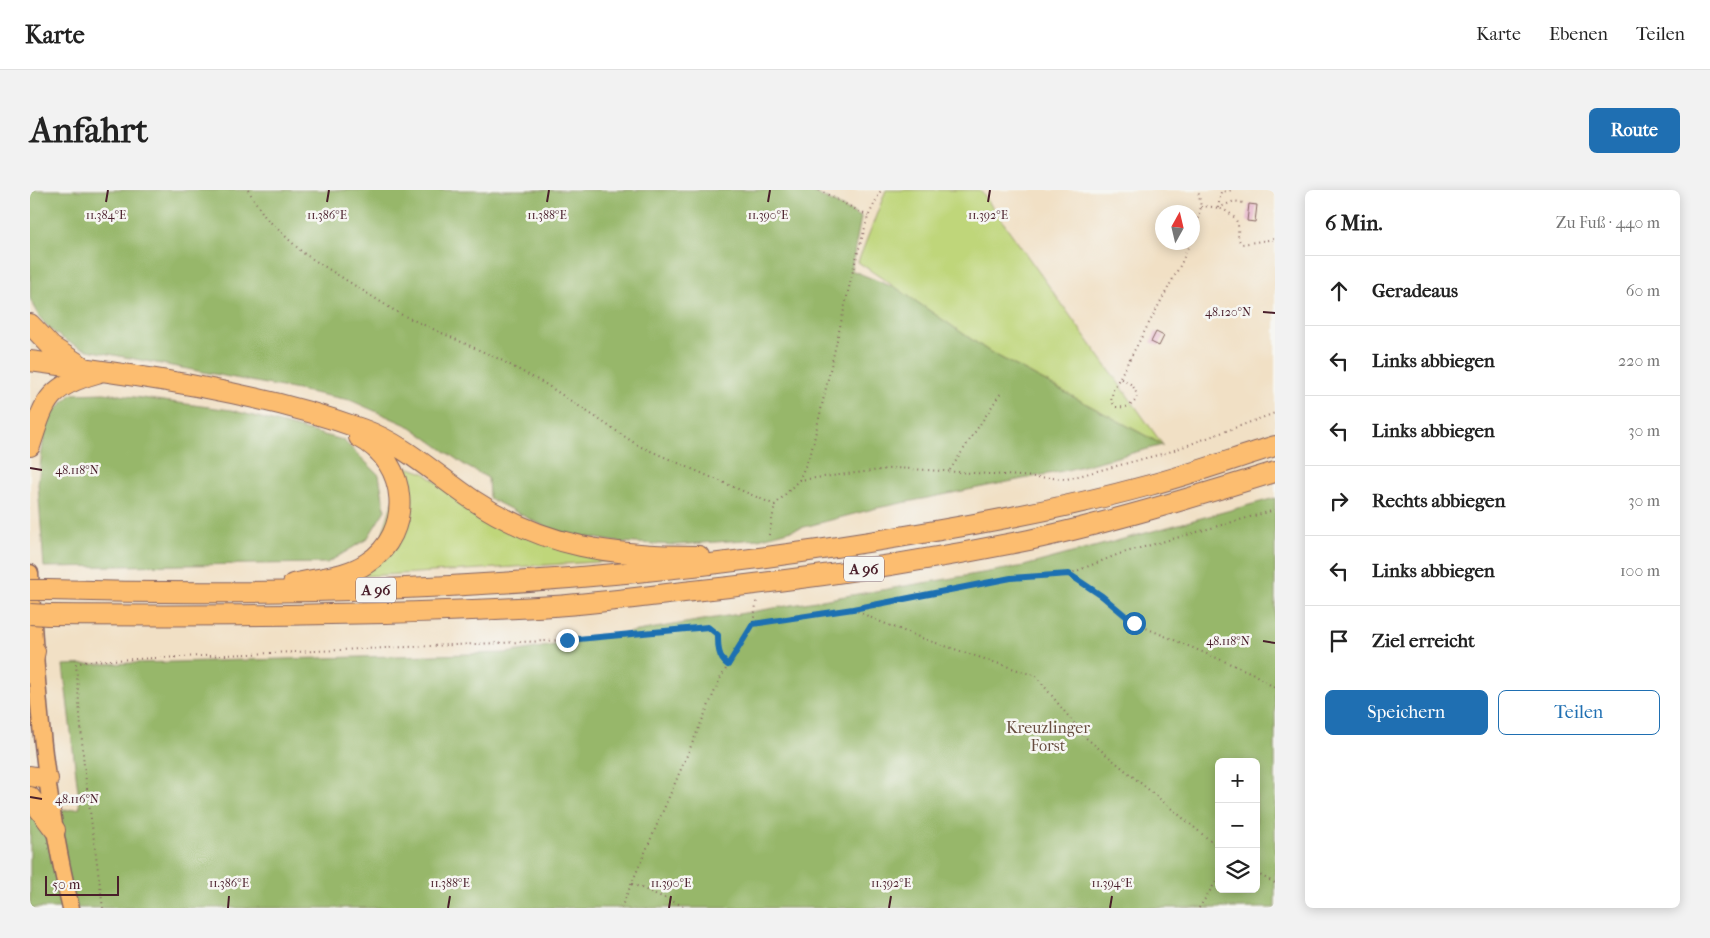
<!DOCTYPE html>
<html lang="de">
<meta charset="utf-8">
<style>
:root{--surface:#fff;--page:#f2f2f2;--text:#222;--muted:#767676;--line:#e0e0e0;--accent:#1f6fb2}
body{margin:0;font-family:"IM FELL French Canon",serif;background:var(--page);color:var(--text)}
.controls{position:absolute;right:15px;bottom:15px;display:grid;overflow:hidden;border-radius:8px;box-shadow:0 2px 12px #0003}
.controls button{width:45px;height:45px;display:grid;place-items:center;padding:0;border:0;border-bottom:1px solid var(--line);background:var(--surface);color:var(--text);font:25px sans-serif}
.compass{position:absolute;left:1125px;top:15px;width:45px;height:45px;border-radius:50%;background:var(--surface);box-shadow:0 2px 12px #0003;rotate:8deg}
.scale{position:absolute;left:15px;bottom:12px;width:74px;box-sizing:border-box;padding-left:5px;border:2px solid #4a1f2b;border-top:0;font-size:14px;line-height:18px;white-space:nowrap;color:#4a1f2b;-webkit-text-stroke:4px #f6f6f2;paint-order:stroke}
.stop{position:absolute;width:15px;height:15px;margin:-11px;border:4px solid #1f6fb2;border-radius:50%;background:#fff}
.stop.end{background:#1f6fb2;border-color:#fff;box-shadow:0 1px 5px #0008}
.list{margin:0;padding:0;list-style:none}
h2{display:flex;justify-content:space-between;align-items:center;height:65px;margin:0;padding:0 20px;font-size:21px}
h2 small{font-size:16px;font-weight:400;color:var(--muted)}
.list li{display:grid;grid-template-columns:32px 1fr auto;gap:15px;align-items:center;box-sizing:border-box;height:70px;padding:0 20px;border-top:1px solid var(--line)}
.list b{display:block;font-size:19px;white-space:nowrap}
.list em{font-size:16px;font-style:normal;color:var(--muted)}
.actions{display:flex;gap:10px;padding:15px 20px}
.actions a{flex:1;padding:11px 0;border:1px solid var(--accent);border-radius:8px;text-align:center;font-size:18px;color:var(--accent)}
.actions .main{background:var(--accent);color:#fff}
.icon{flex:none;width:28px;height:28px;fill:none;stroke:currentColor;stroke-width:2;stroke-linecap:round;stroke-linejoin:round}
.map{position:relative;flex:none;width:1245px;height:718px;overflow:hidden;border-radius:8px}
header{display:flex;align-items:center;gap:30px;box-sizing:border-box;height:70px;padding:0 25px;background:var(--surface);border-bottom:1px solid var(--line)}
header strong{font-size:24px}
nav{display:flex;gap:28px;margin-inline-start:auto;font-size:18px}
.intro{display:flex;align-items:center;justify-content:space-between;box-sizing:border-box;height:120px;padding:0 30px}
h1{margin:0;font-size:35px}
.button{padding:12px 22px;border-radius:8px;background:var(--accent);color:#fff;font-size:18px;font-weight:700}
main{display:flex;gap:30px;padding:0 30px}
aside{flex:1;background:var(--surface);border-radius:8px;box-shadow:0 2px 12px #0003}
.map>svg:first-child{display:block}
.green{fill:#bfd67a;stroke:#847a52}
.forest{fill:#97b76a;stroke:#706b4a;fill-rule:evenodd}
.building{fill:#e4aac5}
.lines{fill:none;stroke-linecap:round;stroke-linejoin:round}
.major-casing{stroke:#846361;stroke-width:19}
.highway-casing{stroke:#846361;stroke-width:22}
.path{stroke:#846361;stroke-width:2;stroke-dasharray:1 4;stroke-linecap:butt}
.major{stroke:#fcbd6f;stroke-width:16}
.highway{stroke:#fcbd6f;stroke-width:20}
.highway-bridge-casing{stroke:#846361;stroke-width:22;stroke-linecap:butt}
.highway-bridge{stroke:#fcbd6f;stroke-width:20}
.route{stroke:#1f6fb2;stroke-width:6}
.ticks{fill:none;stroke:#4a1f2b;stroke-width:2}
.labels{text-anchor:middle;dominant-baseline:central;stroke-width:5;stroke-linejoin:round;paint-order:stroke}
.shield{fill:#f6f6f2;stroke:#7e6067;stroke-width:1}
.shield-label{font-size:15px;font-weight:bold;fill:#4a1f2b}
.park-label{font-size:16px;fill:#674d3f;stroke:#f6f6f2}
.ticks-label{font-size:12px;text-anchor:middle;fill:#4a1f2b;stroke:#f6f6f2;stroke-width:5;stroke-linejoin:round;paint-order:stroke}
</style>
<header>
<strong>Karte</strong>
<nav><a>Karte</a><a>Ebenen</a><a>Teilen</a></nav>
</header>
<div class="intro"><h1>Anfahrt</h1><a class="button">Route</a></div>
<main>
<div class="map">
<svg width="1245" height="718" viewBox="0 0 1245 718">
<rect width="100%" height="100%" fill="#f6f6f2"/>
<filter id="ink" filterUnits="userSpaceOnUse"><feTurbulence type="fractalNoise" baseFrequency=".02" numOctaves="2"/><feDisplacementMap in="SourceGraphic" scale="10" xChannelSelector="R" yChannelSelector="G"/><feConvolveMatrix kernelMatrix="1 2 1 2 8 2 1 2 1" color-interpolation-filters="sRGB"/></filter>
<filter id="wash" filterUnits="userSpaceOnUse"><feTurbulence type="fractalNoise" baseFrequency=".0096" numOctaves="4" result="noise"/><feDisplacementMap in="SourceGraphic" scale="20" xChannelSelector="R" yChannelSelector="G"/><feGaussianBlur stdDeviation="1.12" result="paint"/><feColorMatrix in="noise" values="0 0 0 0 0 0 0 0 0 0 0 0 0 0 0 0 0 1.4 0 .05"/><feComposite in="paint" operator="in"/></filter>
<g filter="url(#wash)">
<rect width="100%" height="100%" fill="#f1e0c5"/>
<path class="green" d="M856 0H950L1133 255 960 162 828 72Z
M377 277 394 283 443 319 598 370 321 387 342 378 372 281Z"/>
<path class="forest" d="M0 0H779L831 27 821 80 868 99 960 162 1133 255 1033 281 847 318 728 349 645 355 587 352 523 341 459 308 458 288 436 276 381 237 320 210 58 160C31 151 10 136 0 108Z
M74 203 201 220 313 250 349 285 355 320 337 349 297 373 14 377 8 294 16 229 42 204Z
M1245 308V718H0V619L6 625 50 618 33 475 477 463 994 376ZM1189 572H1226V699H1189Z"/>
<g id="blocks">
<path class="building" d="M1219 14 1227 15 1225 32 1217 31Z
M1126 142 1134 146 1129 156 1121 152Z"/>
</g>
</g>
<g filter="url(#ink)">
<use href="#blocks" fill-opacity="0" stroke="#846361" stroke-width="1"/>
<g class="lines">
<defs>
<path id="major" d="M0 383C6 495 14 608 41 718"/>
<path id="highway" d="M0 134 22 157 50 175
M0 171C112 186 226 201 332 239 374 254 406 285 443 310 515 358 584 366 669 366
M0 256C15 210 17 197 67 183
M263 394C287 388 317 387 337 373 384 343 379 272 329 247
M18 400C295 408 571 396 845 351 937 336 1029 320 1120 295 1162 284 1203 269 1245 256
M19 425C188 426 355 426 524 416 567 413 611 407 654 402 770 390 885 373 999 350 1082 332 1164 307 1245 282
M0 483 5 461
M0 586 18 589
M0 607 25 640"/>
</defs>
<use href="#major" class="major-casing"/>
<use href="#highway" class="highway-casing"/>
<path class="path" d="M218 0 235 27 273 63 370 124 469 169 517 195 609 256 745 315
M789 0 838 26
M1171 17C1184 15 1204 20 1208 35 1209 43 1206 48 1212 54L1245 49
M1188 18 1204 11 1214 13
M1188 18 1191 2 1203 0
M1162 48 1171 17 1168 0
M1091 189C1101 193 1106 197 1107 208 1101 217 1096 218 1086 217L1081 211 1083 200 1152 72 1160 52
M920 280 970 204
M769 290 866 278 1037 289 1139 262 1245 223
M739 345 745 315 769 290 781 263 824 76 838 27 851 0
M1039 384 1071 406 1104 433 1222 483 1245 498
M823 419 846 430 894 449 1006 486 1055 547 1189 658
M723 433 823 419 981 388 1039 384 1089 364 1245 320
M1226 683 1245 693
M602 694 658 718
M73 718 54 576 46 474 59 471 537 450 678 437 687 445C688 456 688 468 698 475
M591 718 690 489 723 433 727 409
M1169 718 1189 687"/>
<use href="#major" class="major"/>
<use href="#highway" class="highway"/>
<defs>
<path id="highway-bridge" d="M0 400H18
M0 424 19 425"/>
</defs>
<use href="#highway-bridge" class="highway-bridge-casing"/>
<use href="#highway-bridge" class="highway-bridge"/>
</g>
</g>
<g class="lines" filter="url(#ink)">
<path class="route" d="M537 450 678 437 688 445C688 456 688 468 698 475L723 434 823 419 981 388 1039 384 1072 406 1104 433"/>
</g>
<path class="ticks" d="M76 12 78 0M297 12 299 0M517 12 519 0M738 12 740 0M958 12 960 0M1233 122 1245 123M0 278 12 280M1233 451 1245 453M0 607 12 609M198 718 199 706M418 718 420 706M639 718 641 706M859 718 861 706M1080 718 1082 706"/>
<g class="labels">
<g class="shield">
<rect x="814" y="366.5" width="40" height="25" rx="4"/>
<rect x="326" y="387.5" width="40" height="25" rx="4"/>
</g>
<g class="shield-label">
<text x="834" y="379">A 96</text>
<text x="346" y="400">A 96</text>
</g>
<g class="park-label">
<text x="1018" y="537">Kreuzlinger<tspan x="1018" dy="18">Forst</tspan></text>
</g>
</g>
<g class="ticks-label">
<text x="76" y="29">11.384°E</text>
<text x="297" y="29">11.386°E</text>
<text x="517" y="29">11.388°E</text>
<text x="738" y="29">11.390°E</text>
<text x="958" y="29">11.392°E</text>
<text x="1198" y="126">48.120°N</text>
<text x="47" y="284">48.118°N</text>
<text x="1198" y="455">48.118°N</text>
<text x="47" y="613">48.116°N</text>
<text x="199" y="697">11.386°E</text>
<text x="420" y="697">11.388°E</text>
<text x="641" y="697">11.390°E</text>
<text x="861" y="697">11.392°E</text>
<text x="1082" y="697">11.394°E</text>
</g>
</svg>
<div class="controls">
<button>+</button>
<button>−</button>
<button><svg class="icon" aria-label="layers" viewBox="0 0 24 24"><path d="M12 4l9 5-9 5-9-5zM3 14l9 5 9-5"/></svg></button>
</div>
<svg class="compass" viewBox="-18 -18 36 36"><path d="M0-13l5 13h-10z" fill="#e53935"/><path d="M0 13l5-13h-10z" fill="#767676"/></svg>
<div class="scale">50 m</div>
<div class="stop" style="left:1104px;top:433px"></div>
<div class="stop end" style="left:537px;top:450px"></div>
</div>
<aside>
<h2>6 Min.<small>Zu Fuß · 440 m</small></h2>
<ul class="list">
<li><svg class="icon" aria-label="ahead" viewBox="0 0 24 24"><path d="M12 20V5M6 11l6-6 6 6"/></svg><div><b>Geradeaus</b></div><em>60 m</em></li>
<li><svg class="icon" aria-label="left" viewBox="0 0 24 24"><path d="M17 20v-9H6M10 6l-5 5 5 5"/></svg><div><b>Links abbiegen</b></div><em>220 m</em></li>
<li><svg class="icon" aria-label="left" viewBox="0 0 24 24"><path d="M17 20v-9H6M10 6l-5 5 5 5"/></svg><div><b>Links abbiegen</b></div><em>30 m</em></li>
<li><svg class="icon" aria-label="right" viewBox="0 0 24 24"><path d="M7 20v-9h11M14 6l5 5-5 5"/></svg><div><b>Rechts abbiegen</b></div><em>30 m</em></li>
<li><svg class="icon" aria-label="left" viewBox="0 0 24 24"><path d="M17 20v-9H6M10 6l-5 5 5 5"/></svg><div><b>Links abbiegen</b></div><em>100 m</em></li>
<li><svg class="icon" aria-label="arrive" viewBox="0 0 24 24"><path d="M6 21V4h12l-3 4 3 4H6"/></svg><div><b>Ziel erreicht</b></div></li>
</ul>
<div class="actions"><a class="main">Speichern</a><a>Teilen</a></div>
</aside>
</main>
